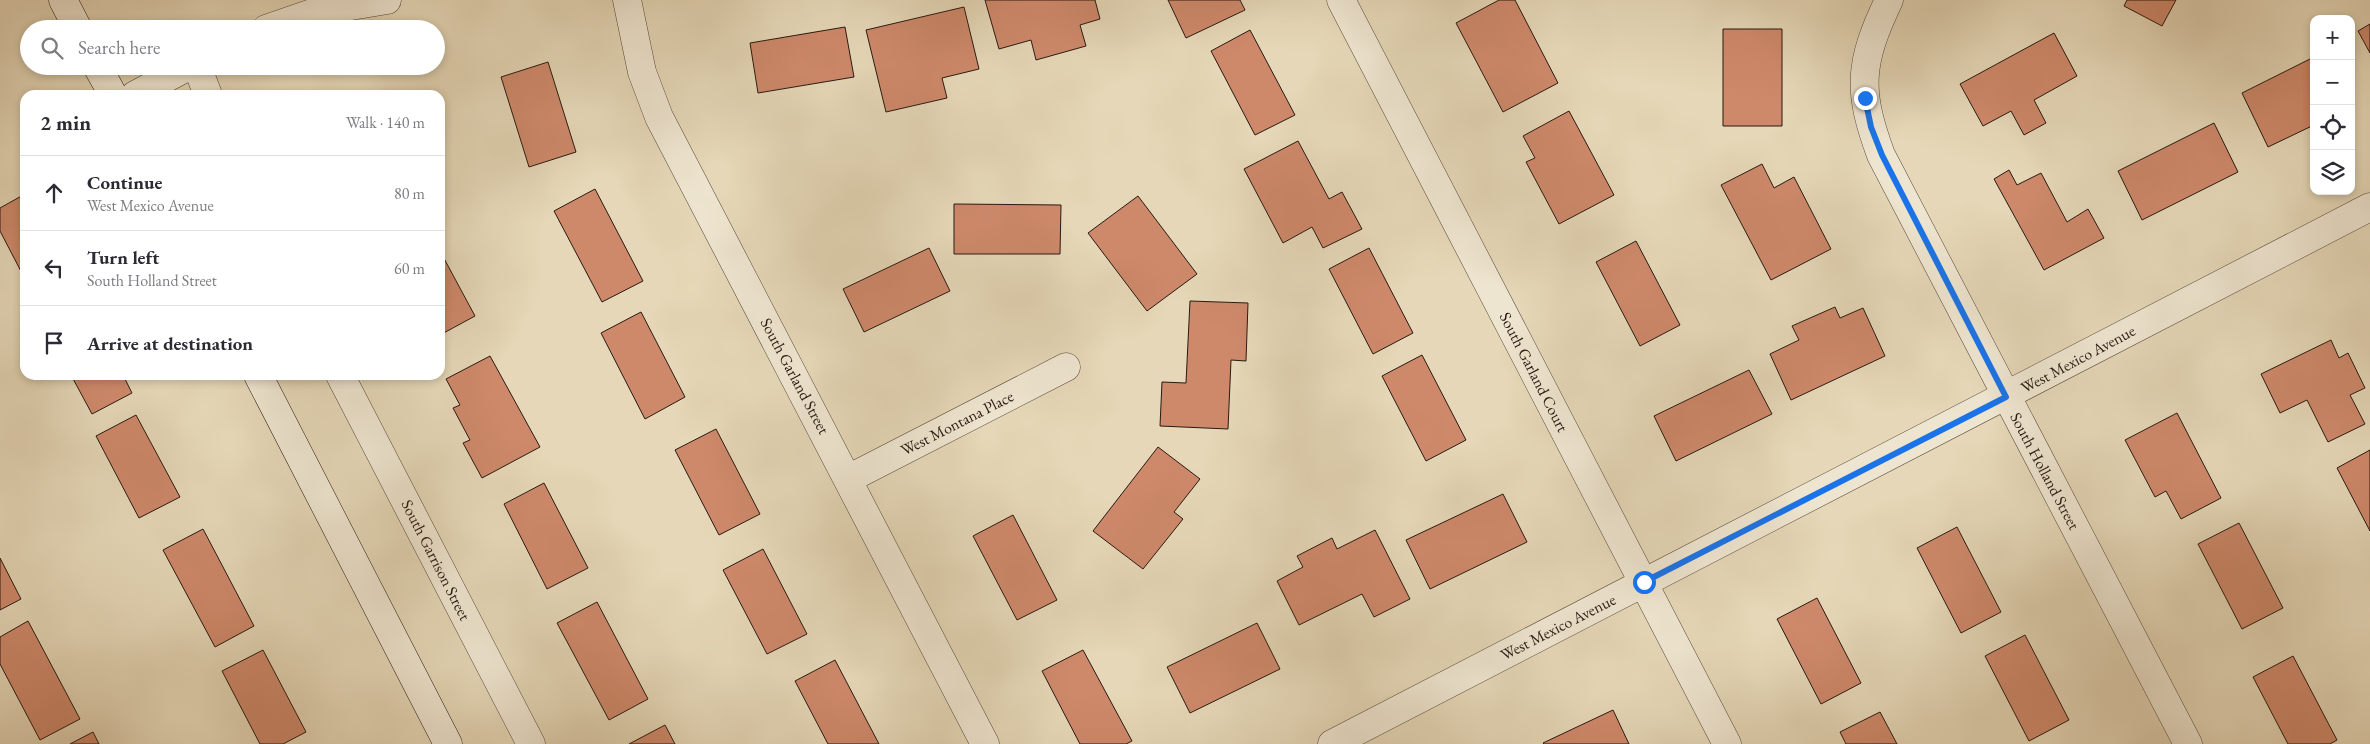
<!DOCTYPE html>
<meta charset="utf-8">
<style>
:root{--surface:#fff;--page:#f7f7f7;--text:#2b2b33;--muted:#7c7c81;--line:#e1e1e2}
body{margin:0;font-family:"EB Garamond",serif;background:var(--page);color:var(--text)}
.controls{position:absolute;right:15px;top:15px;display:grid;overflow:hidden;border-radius:10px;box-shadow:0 2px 8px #0003}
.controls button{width:45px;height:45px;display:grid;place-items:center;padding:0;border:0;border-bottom:1px solid var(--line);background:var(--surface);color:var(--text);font:25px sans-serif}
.stop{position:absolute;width:15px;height:15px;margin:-11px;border:4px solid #1a73e8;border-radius:50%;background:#fff}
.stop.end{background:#1a73e8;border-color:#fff;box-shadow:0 1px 5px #0008}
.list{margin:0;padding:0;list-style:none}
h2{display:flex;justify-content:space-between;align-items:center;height:65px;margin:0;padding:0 20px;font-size:21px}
h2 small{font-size:16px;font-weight:400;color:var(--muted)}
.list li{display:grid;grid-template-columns:32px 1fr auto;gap:15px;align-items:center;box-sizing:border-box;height:75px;padding:0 20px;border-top:1px solid var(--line)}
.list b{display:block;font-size:19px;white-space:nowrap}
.list p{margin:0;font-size:16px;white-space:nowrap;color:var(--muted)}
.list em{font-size:16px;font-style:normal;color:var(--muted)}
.icon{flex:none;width:28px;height:28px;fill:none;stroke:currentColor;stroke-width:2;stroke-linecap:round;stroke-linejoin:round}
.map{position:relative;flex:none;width:2370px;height:744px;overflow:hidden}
.search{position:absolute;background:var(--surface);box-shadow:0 2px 8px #0003;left:20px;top:20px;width:425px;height:55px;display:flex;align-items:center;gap:12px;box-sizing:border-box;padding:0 18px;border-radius:28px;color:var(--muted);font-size:19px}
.panel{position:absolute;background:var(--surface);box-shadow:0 2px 8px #0003;left:20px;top:90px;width:425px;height:290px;border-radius:15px}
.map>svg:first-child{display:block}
.building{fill:#ce896b;stroke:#281912}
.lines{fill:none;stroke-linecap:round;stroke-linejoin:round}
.street-casing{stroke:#57483b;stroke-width:29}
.secondary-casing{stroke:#281912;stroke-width:29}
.street{stroke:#eee5d0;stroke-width:28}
.secondary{stroke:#eee5d0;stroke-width:28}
.route{stroke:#1a73e8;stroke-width:6}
.labels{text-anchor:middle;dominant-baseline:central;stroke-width:4;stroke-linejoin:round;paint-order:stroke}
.street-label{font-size:16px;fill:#281912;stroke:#eee5d0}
</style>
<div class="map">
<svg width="2370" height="744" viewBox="0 0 2370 744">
<rect width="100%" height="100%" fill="#e5d7b7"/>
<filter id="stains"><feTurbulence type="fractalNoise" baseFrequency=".004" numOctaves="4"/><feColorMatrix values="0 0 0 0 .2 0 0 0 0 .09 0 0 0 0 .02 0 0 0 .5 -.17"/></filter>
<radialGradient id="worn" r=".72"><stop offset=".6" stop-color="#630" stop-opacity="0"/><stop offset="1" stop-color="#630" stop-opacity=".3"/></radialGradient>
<path class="building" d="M985 0H1095L1100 19 1080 25 1086 46 1036 60 1031 40 999 49Z
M1168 0H1240L1245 10 1186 38Z
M1499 0H1515L1558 83 1503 112 1456 23Z
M2127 0H2176L2162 26 2124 6Z
M964 7 979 69 942 78 947 98 886 112 866 30Z
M2370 24V53L2358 31Z
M845 27 854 77 758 93 750 43Z
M1723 29H1782V126H1723Z
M1250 30 1295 115 1255 135 1211 51Z
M2054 33 2077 76 2034 100 2046 123 2024 135 2011 111 1983 126 1960 84Z
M2314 57V125L2268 147 2242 93Z
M548 62 576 152 529 167 501 77Z
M1569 111 1614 195 1559 224 1526 162 1535 158 1523 136Z
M2214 123 2238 172 2142 220 2118 171Z
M1298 141 1329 199 1342 192 1362 229 1323 248 1312 227 1283 243 1244 169Z
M1762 164 1774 188 1794 177 1831 249 1771 280 1721 185Z
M2009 170 2017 185 2041 173 2067 222 2088 209 2104 238 2044 270 1994 179Z
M595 189 643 281 602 302 554 211Z
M25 194V279L0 231V208Z
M1138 196 1197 274 1147 311 1088 233Z
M954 204 1061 205 1060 254H954Z
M1636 241 1680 325 1640 346 1596 262Z
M929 248 950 291 864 332 843 289Z
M1369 248 1413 333 1373 354 1329 269Z
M440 251 475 316 440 335Z
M1190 301 1248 303 1246 361 1231 360 1228 429 1160 426 1162 382 1186 383Z
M1835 307 1840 318 1863 308 1885 356 1791 400 1770 354 1799 340 1792 326Z
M641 312 685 397 645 419 601 333Z
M2331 340 2339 358 2348 353 2365 388 2350 395 2365 424 2328 442 2307 400 2280 413 2261 374Z
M1422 355 1466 440 1426 461 1382 376Z
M490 356 540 447 482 478 463 443 470 440 453 408 460 405 446 379Z
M1749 370 1772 414 1676 461 1654 416Z
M71 375H123L132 393 92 414Z
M2177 413 2221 498 2181 519 2166 491 2155 497 2125 440Z
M136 415 180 497 139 518 96 436Z
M716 429 760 514 719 535 675 450Z
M1158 447 1200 479 1174 512 1183 519 1143 569 1093 531Z
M2370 450V531L2337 468Z
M544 483 588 568 547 589 504 504Z
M1503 494 1527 542 1430 589 1406 540Z
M1013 515 1057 600 1017 620 973 536Z
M2239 523 2283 608 2242 629 2198 544Z
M1957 527 2001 612 1961 633 1917 548Z
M203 529 254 626 215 647 163 550Z
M1375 530 1410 599 1374 617 1362 594 1299 625 1277 581 1303 567 1297 556 1332 538 1337 549Z
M763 549 807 634 767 654 723 570Z
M0 558 21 599 0 610Z
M1817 598 1861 683 1821 704 1777 619Z
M597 602 648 699 609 720 557 623Z
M28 621 80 719 40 740 0 664V637Z
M1257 623 1280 669 1190 713 1167 667Z
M2025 635 2069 720 2029 741 1985 656Z
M263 650 306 732 283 744H260L222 671Z
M1083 650 1132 741 1126 744H1080L1042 671Z
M2293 656 2337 740 2330 744H2288L2253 677Z
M835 660 879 744H828L795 681Z
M1613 710 1629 744H1544L1543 743Z
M1880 712 1897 744H1846L1840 732Z
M665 725 675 744H629Z
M93 732 99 744H70Z"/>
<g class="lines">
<defs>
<path id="street" d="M627 0 642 72 659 117 985 744
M1341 0 1727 744
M1889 0C1859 63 1857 90 1881 155L2188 744
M266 29 315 12 387 0
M197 66 208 95
M135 95 189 66
M340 375 531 744
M848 479 1066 367
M1332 744 2370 207"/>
<path id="secondary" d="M63 0 78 29
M97 66 113 95
M258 375 448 744"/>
</defs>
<use href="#street" class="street-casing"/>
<use href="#secondary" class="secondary-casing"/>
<use href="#street" class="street"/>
<use href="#secondary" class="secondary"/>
</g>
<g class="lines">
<path class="route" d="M1644 582 2006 397 1882 155 1871 127 1865 98"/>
</g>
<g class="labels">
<g class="street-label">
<text transform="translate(2078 359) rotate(-28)">West Mexico Avenue</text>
<text transform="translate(1534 372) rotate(63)">South Garland Court</text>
<text transform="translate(795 376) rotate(62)">South Garland Street</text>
<text transform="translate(957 423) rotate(-27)">West Montana Place</text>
<text transform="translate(2045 471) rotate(62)">South Holland Street</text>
<text transform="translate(436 560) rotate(63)">South Garrison Street</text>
<text transform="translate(1558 627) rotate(-27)">West Mexico Avenue</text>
</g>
</g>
<rect width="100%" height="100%" filter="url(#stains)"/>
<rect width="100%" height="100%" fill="url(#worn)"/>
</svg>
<div class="controls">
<button>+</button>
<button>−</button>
<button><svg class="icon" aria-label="locate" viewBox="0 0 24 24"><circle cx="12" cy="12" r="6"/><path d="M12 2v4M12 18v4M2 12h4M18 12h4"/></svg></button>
<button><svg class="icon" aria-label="layers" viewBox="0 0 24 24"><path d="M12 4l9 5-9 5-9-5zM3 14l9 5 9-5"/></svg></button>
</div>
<div class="stop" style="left:1644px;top:582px"></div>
<div class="stop end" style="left:1865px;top:98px"></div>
<div class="search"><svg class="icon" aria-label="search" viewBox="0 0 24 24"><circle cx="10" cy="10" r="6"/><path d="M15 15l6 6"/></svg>Search here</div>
<section class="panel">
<h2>2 min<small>Walk · 140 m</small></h2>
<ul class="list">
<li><svg class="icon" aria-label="ahead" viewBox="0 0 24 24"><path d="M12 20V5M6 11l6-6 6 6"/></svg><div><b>Continue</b><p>West Mexico Avenue</p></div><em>80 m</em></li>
<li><svg class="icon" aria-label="left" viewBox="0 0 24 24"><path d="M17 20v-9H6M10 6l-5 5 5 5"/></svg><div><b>Turn left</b><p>South Holland Street</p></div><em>60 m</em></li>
<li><svg class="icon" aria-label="arrive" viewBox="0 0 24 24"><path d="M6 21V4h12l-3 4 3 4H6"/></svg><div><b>Arrive at destination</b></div></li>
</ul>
</section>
</div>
